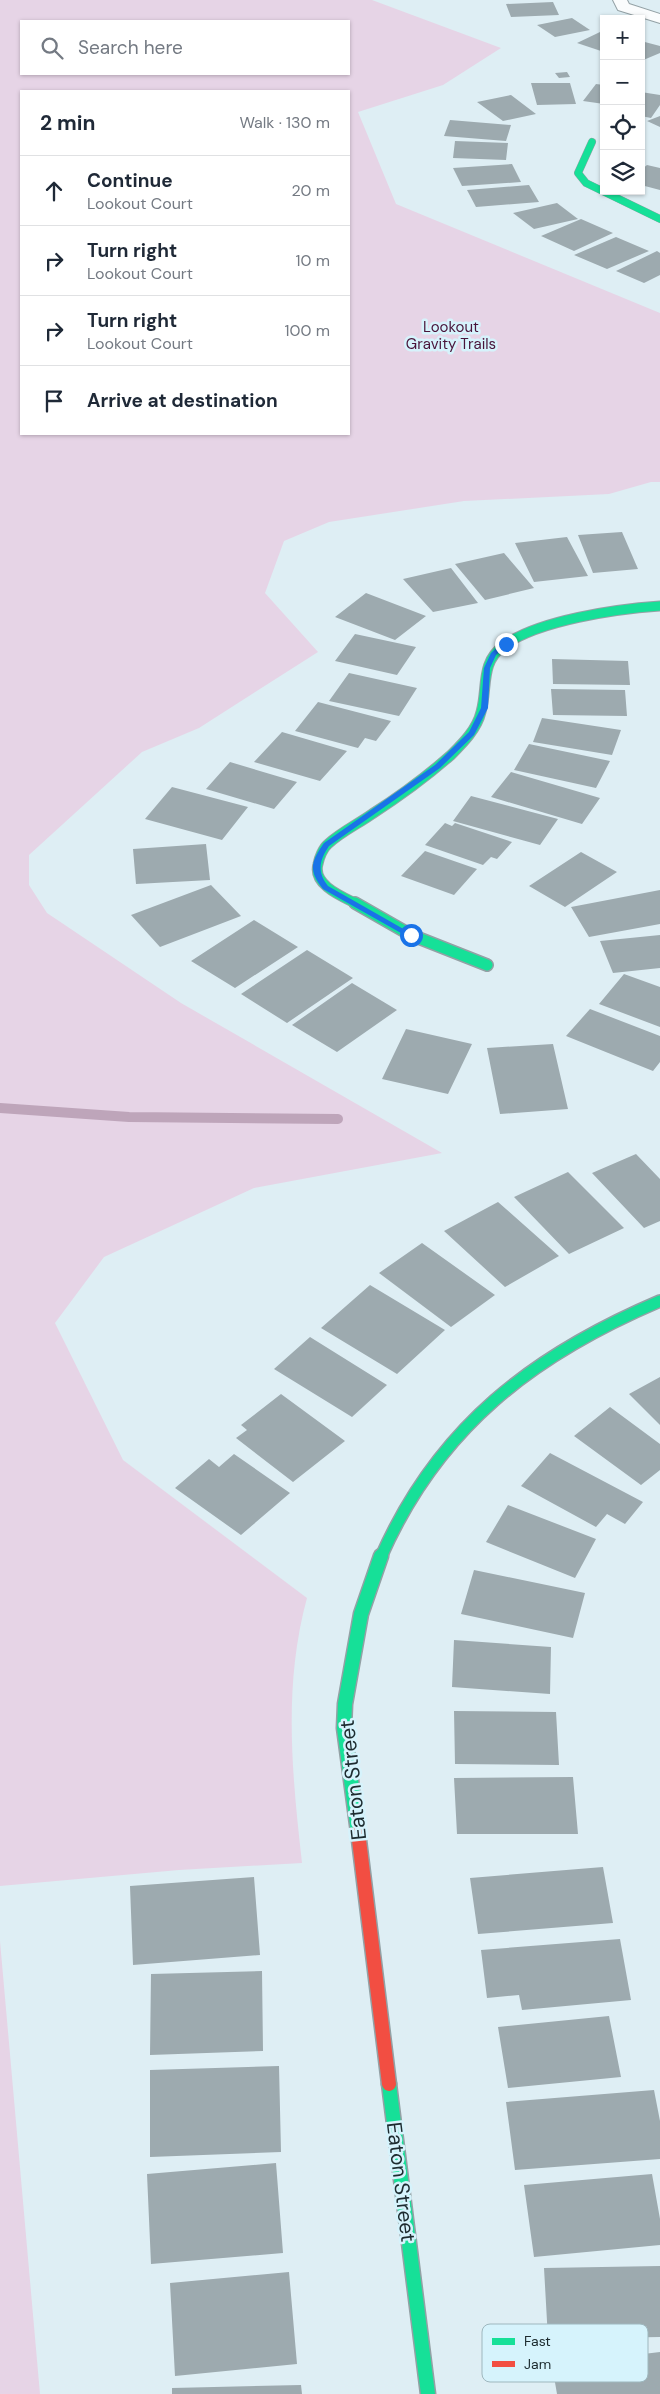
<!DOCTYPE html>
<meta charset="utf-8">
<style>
:root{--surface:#fff;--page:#f6f6f7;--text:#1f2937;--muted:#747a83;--line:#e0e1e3}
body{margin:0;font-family:"DM Sans",sans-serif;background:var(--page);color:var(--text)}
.controls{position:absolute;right:15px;top:15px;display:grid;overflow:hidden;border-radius:0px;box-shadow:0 1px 4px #0004}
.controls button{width:45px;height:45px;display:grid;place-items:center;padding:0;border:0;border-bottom:1px solid var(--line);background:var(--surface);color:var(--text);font:25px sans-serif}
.stop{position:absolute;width:15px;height:15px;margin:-11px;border:4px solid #1a73e8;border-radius:50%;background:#fff}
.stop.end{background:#1a73e8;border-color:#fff;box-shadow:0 1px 5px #0008}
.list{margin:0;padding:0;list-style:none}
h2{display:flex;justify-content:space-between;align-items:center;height:65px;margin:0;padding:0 20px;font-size:21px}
h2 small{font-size:16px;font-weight:400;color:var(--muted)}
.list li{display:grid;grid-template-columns:32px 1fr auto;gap:15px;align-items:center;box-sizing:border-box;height:70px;padding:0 20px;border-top:1px solid var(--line)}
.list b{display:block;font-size:19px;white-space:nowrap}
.list p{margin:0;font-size:16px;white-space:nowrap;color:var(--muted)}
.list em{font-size:16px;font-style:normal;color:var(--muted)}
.icon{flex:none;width:28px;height:28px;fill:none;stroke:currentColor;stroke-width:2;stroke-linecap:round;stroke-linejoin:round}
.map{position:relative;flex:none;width:660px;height:2394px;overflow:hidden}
.search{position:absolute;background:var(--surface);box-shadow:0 1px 4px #0004;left:20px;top:20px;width:330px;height:55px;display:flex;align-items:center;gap:12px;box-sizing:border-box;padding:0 18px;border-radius:0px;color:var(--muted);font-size:19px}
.panel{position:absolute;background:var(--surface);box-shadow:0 1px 4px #0004;left:20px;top:90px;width:330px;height:345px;border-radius:0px}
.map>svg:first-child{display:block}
.green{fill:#e6d4e6;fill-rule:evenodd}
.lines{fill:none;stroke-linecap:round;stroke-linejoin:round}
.stream{stroke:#bea5ba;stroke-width:10}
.building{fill:#9daaaf}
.street-casing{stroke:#93a1a5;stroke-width:2}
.fast-far3-casing{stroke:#93a1a5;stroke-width:8}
.fast-far2-casing{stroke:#93a1a5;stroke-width:11}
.fast-far1-casing{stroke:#93a1a5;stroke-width:14}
.fast-casing{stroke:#93a1a5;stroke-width:17}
.jam-casing{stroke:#93a1a5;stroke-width:17}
.street{fill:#fafcfd;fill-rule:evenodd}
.fast-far3{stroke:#16e098;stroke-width:7}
.fast-far2{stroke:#16e098;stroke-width:9}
.fast-far1{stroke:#16e098;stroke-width:11}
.fast{stroke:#16e098;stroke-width:14}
.jam{stroke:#f24e42;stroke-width:14}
.route{fill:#1a73e8}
.labels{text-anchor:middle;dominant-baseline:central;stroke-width:5;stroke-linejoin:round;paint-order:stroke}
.far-park-label{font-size:15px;fill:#49143a;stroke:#d6f3fc}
.near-street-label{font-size:21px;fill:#1d2b2f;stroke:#d6f3fc}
.key{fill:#d6f3fc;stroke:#9eb7be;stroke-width:1}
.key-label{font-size:14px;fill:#1d2b2f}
</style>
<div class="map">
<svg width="660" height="2394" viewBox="0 0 660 2394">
<rect width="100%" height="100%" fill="#deeef4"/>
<path class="green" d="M0 0H372L501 48 443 85 358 112 396 204 660 313V482H651L609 494 464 501 329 522 284 541 265 593 318 652 199 728 142 752 29 855V885L47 913 181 1003 442 1153 254 1188 104 1257 55 1323 123 1460 307 1598C283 1686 292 1774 302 1863L179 1870 0 1886ZM21 21H349V74H21ZM21 91H349V434H21Z
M0 1941 40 2394H0Z"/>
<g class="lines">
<path class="stream" d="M0 1108 129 1117 338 1119"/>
</g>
<path class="building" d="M553 2 559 15 511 17 506 4Z
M572 18 590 30 555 37 537 25Z
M600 32 604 33V52L577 43Z
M641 41 660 46V53L641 61Z
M567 72 570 77 559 78 555 73Z
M531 83H570L576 104 537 105Z
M596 84 604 85V104L583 101Z
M641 92 660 95V105L651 118 641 116Z
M511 95 536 114 503 121 477 102Z
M660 116V127L647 121Z
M450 120 511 125 506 141 444 136Z
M455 141 508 143 506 160 453 158Z
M512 164 521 182 462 186 453 168Z
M647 165 660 168V190L641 185V170Z
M529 185 539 202 476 207 467 190Z
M557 203 578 219 534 229 513 213Z
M581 219 613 233 574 251 541 236Z
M616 237 649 251 607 269 574 255Z
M657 251 660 253V275L644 283 616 271Z
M622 532 638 569 593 573 578 535Z
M567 537 588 576 534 582 515 543Z
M504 553 534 588 485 600 455 564Z
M451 568 478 603 433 612 403 579Z
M366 593 426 616 395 640 335 617Z
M355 634 416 647 397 675 335 661Z
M552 659 628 661 630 685 553 684Z
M349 673 417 688 399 716 329 701Z
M551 689 625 690 627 716 553 715Z
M318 702 391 721 376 741 365 738 358 748 295 731Z
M542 718 621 730 612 755 533 742Z
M282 732 347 751 320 781 254 762Z
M529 744 610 761 596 788 514 770Z
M230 762 297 782 274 809 206 789Z
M511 772 600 798 582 824 491 797Z
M172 787 248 807 222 840 145 819Z
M471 796 558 819 540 845 453 821Z
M445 823 452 826 455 823 512 842 497 859 491 857 483 865 425 845Z
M206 844 210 880 136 884 133 849Z
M425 851 477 869 454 895 401 876Z
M581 852 617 872 565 907 529 886Z
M211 885 241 916 160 947 131 915Z
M660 890V924L589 937 571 907Z
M254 920 298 947 235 988 191 961Z
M660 935V968L613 973 600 941Z
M307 950 353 978 287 1023 241 994Z
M624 974 660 987V1027L599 1004Z
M352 983 397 1010 337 1052 292 1025Z
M590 1009 660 1036V1062L653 1071 566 1036Z
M406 1029 472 1044 448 1094 382 1079Z
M553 1044 568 1109 500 1114 487 1048Z
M636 1154 660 1179V1221L644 1228 592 1173Z
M568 1172 624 1228 569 1254 514 1197Z
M498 1202 559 1256 505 1287 444 1231Z
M422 1243 495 1295 451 1327 379 1273Z
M370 1285 445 1330 397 1374 321 1328Z
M310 1337 387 1385 352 1417 274 1369Z
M660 1377V1425L629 1394Z
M281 1394 345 1441 293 1482 236 1438 247 1430 241 1425Z
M610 1407 660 1444V1470L641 1485 574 1436Z
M550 1453 643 1502 625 1524 607 1514 596 1527 521 1486Z
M234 1454 290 1493 241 1535 175 1488 209 1459 219 1467Z
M508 1505 596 1539 575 1578 486 1542Z
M474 1570 585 1593 573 1638 461 1614Z
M454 1640 551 1647 550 1694 452 1687Z
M454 1711 556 1712 559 1765 455 1764Z
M573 1777 578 1834H457L454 1778Z
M603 1867 613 1923 478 1934 470 1878Z
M254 1877 260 1955 133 1965 130 1886Z
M620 1939 631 2000 522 2010 519 1995 487 1998 481 1950Z
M262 1971 263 2051 150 2055 151 1974Z
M609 2016 621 2077 508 2088 498 2027Z
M279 2066 281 2152 150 2157V2070Z
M654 2090 660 2121V2159L515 2170 506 2102Z
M276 2163 283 2253 151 2264 147 2174Z
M652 2174 660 2219V2245L534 2257 524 2185Z
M660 2266V2337L548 2339 544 2268Z
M289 2272 297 2364 175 2376 170 2283Z
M660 2352V2394H557L552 2365Z
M301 2385 302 2394H172V2388Z"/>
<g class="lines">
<defs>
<path id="street" d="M613 0H627L629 4 660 14V23L618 10Z"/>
<path id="fast-far3" d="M592 142 578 173 586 183 660 219"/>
<path id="fast-far2" d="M357 904C343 897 312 885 318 864 319 858 323 848 328 844 341 832 358 824 372 814 400 796 426 777 451 755 463 743 477 729 481 712 488 688 480 663 503 646 538 620 617 609 660 606"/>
<path id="fast-far1" d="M355 903 411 935 487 965
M381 1557C438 1427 533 1355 660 1301"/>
<path id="fast" d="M358 1832 344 1728 345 1704 361 1614 381 1556
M389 2084 428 2394"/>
<path id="jam" d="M358 1832 389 2084"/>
</defs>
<use href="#street" class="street-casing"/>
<use href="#fast-far3" class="fast-far3-casing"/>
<use href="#fast-far2" class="fast-far2-casing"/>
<use href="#fast-far1" class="fast-far1-casing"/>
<use href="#fast" class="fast-casing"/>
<use href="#jam" class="jam-casing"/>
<use href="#street" class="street"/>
<use href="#fast-far3" class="fast-far3"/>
<use href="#fast-far2" class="fast-far2"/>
<use href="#fast-far1" class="fast-far1"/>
<use href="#fast" class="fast"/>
<use href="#jam" class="jam"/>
</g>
<path class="route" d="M503 642 509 644 496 655 490 668 488 708 474 735 440 768 329 846C319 861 317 872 328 886L414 935 408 937 323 889C308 870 311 862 324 843L435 765 469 732 481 708 484 668 491 653Z"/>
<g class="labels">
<g class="far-park-label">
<text x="451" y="327">Lookout<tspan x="451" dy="17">Gravity Trails</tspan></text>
</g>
<g class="near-street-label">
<text transform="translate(353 1780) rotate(-96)">Eaton Street</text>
<text transform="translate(401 2182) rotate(83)">Eaton Street</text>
</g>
</g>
<rect x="482" y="2324" width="166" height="58" rx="8" class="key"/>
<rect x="492" y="2338" width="23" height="7" fill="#16e098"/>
<rect x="492" y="2361" width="23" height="6" fill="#f24e42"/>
<g class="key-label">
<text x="524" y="2346">Fast</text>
<text x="524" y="2369">Jam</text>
</g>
</svg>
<div class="controls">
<button>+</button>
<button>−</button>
<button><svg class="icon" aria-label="locate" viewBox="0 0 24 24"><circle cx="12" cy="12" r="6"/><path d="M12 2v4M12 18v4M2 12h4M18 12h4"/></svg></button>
<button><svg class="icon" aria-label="layers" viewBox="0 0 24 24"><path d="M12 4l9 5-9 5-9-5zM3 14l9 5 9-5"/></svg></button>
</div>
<div class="stop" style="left:411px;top:935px"></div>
<div class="stop end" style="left:506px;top:644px"></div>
<div class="search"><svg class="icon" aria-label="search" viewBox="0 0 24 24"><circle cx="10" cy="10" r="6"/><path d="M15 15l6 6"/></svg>Search here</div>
<section class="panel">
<h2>2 min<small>Walk · 130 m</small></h2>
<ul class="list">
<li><svg class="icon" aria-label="ahead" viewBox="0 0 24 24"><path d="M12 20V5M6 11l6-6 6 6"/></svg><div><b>Continue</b><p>Lookout Court</p></div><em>20 m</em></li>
<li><svg class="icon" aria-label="right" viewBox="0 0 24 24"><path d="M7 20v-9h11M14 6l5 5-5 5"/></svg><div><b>Turn right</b><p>Lookout Court</p></div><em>10 m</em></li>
<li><svg class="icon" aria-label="right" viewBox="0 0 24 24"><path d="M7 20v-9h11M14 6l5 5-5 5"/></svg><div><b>Turn right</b><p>Lookout Court</p></div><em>100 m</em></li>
<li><svg class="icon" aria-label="arrive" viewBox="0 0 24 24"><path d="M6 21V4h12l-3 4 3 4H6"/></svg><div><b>Arrive at destination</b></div></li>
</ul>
</section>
</div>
